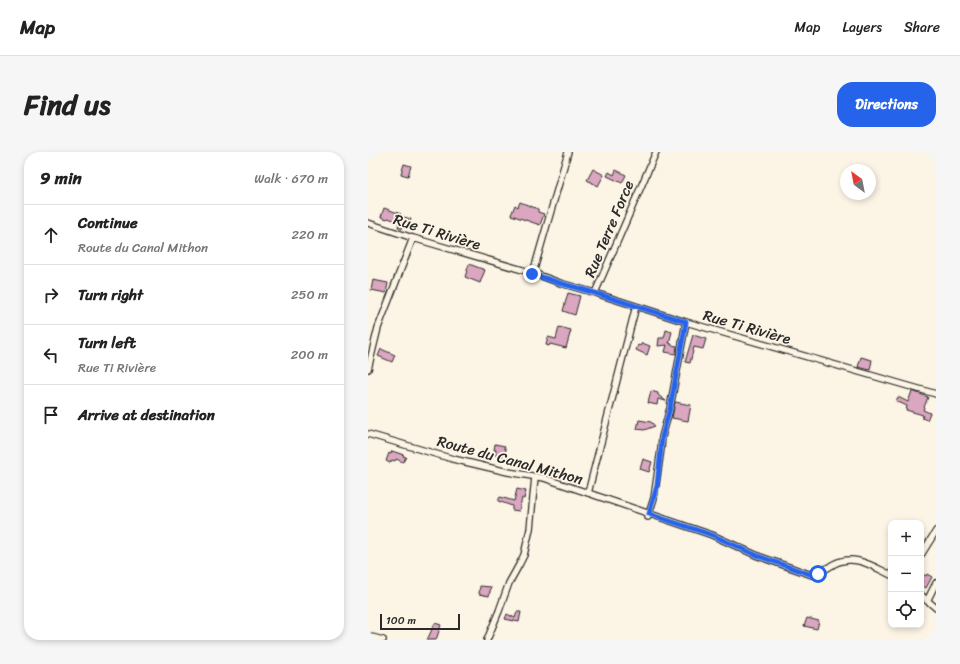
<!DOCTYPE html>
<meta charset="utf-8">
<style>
:root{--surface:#fff;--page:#f6f6f6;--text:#222;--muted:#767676;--line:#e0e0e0;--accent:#2563eb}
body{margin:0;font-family:Sriracha,sans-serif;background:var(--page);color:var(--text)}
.controls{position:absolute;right:12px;bottom:12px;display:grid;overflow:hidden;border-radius:8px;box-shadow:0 2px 6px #0003}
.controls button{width:36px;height:36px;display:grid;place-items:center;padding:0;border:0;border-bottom:1px solid var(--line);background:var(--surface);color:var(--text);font:20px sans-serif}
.compass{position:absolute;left:472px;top:12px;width:36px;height:36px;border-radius:50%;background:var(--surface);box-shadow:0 2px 6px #0003;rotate:328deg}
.scale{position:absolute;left:12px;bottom:10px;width:80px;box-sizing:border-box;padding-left:4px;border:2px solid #2b2b2b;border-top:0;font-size:11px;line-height:14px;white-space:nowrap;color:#2b2b2b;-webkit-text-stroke:3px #fcf5e5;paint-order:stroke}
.stop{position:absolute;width:12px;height:12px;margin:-9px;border:3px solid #2563eb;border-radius:50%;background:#fff}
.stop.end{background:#2563eb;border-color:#fff;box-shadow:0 1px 4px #0008}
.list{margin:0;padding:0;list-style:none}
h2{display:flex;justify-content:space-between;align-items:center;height:52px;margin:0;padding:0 16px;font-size:17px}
h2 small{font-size:13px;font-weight:400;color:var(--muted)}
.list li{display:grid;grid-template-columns:26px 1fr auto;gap:12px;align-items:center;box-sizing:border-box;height:60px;padding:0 16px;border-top:1px solid var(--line)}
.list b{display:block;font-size:15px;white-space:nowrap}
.list p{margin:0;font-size:13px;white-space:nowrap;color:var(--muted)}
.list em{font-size:13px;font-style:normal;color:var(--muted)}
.icon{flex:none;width:22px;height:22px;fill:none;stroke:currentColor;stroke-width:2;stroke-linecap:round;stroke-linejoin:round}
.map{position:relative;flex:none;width:568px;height:488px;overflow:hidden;border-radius:16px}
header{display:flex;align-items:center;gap:24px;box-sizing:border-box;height:56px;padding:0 20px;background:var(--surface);border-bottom:1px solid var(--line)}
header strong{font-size:19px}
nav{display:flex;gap:22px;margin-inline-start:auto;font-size:14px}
.intro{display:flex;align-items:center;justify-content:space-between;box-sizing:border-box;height:96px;padding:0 24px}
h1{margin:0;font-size:28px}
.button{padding:10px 18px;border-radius:16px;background:var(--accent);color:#fff;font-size:14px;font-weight:700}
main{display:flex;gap:24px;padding:0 24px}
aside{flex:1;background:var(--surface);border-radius:16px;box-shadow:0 2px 6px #0003}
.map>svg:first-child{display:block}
.building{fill:#daa6c0;stroke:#2b2b2b}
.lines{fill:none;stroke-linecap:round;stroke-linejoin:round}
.minor-casing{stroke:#2b2b2b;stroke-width:8}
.minor{stroke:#fcf5e5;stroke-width:5.5}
.route{stroke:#2563eb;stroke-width:5}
.labels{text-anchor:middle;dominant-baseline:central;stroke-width:3.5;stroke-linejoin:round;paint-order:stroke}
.street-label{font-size:15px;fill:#2b2b2b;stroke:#fcf5e5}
</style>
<header>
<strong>Map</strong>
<nav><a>Map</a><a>Layers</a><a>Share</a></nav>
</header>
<div class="intro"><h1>Find us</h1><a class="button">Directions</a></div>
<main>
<aside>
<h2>9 min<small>Walk · 670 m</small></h2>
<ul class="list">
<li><svg class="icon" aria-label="ahead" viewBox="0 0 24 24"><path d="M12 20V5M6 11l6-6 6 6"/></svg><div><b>Continue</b><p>Route du Canal Mithon</p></div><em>220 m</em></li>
<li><svg class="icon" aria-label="right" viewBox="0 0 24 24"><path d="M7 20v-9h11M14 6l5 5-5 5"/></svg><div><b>Turn right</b></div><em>250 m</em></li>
<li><svg class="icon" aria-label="left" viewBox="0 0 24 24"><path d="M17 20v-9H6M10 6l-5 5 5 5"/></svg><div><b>Turn left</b><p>Rue Ti Rivière</p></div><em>200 m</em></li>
<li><svg class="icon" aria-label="arrive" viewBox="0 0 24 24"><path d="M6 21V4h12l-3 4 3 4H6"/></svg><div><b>Arrive at destination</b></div></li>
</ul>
</aside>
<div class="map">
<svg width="568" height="488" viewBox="0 0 568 488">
<rect width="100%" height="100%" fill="#fcf5e5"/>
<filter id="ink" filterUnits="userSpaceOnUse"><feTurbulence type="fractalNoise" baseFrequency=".025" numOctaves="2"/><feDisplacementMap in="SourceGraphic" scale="8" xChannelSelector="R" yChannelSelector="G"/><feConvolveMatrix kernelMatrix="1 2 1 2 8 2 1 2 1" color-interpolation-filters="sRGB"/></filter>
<g filter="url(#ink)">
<path class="building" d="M36 12 43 14 40 24 33 22Z
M225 17 236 23 230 34 219 28Z
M248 18 258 23 254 31 239 24 241 20 246 23Z
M152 50 170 57V60L176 62 172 73 143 63 147 53 150 55Z
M16 56 33 62 32 64 43 67 41 73 36 71 34 77 30 75 31 70 20 66 19 67 13 65Z
M101 112 117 118 112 131 97 125Z
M5 128 20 131 18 141 3 138Z
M200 141 212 144 207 163 195 159Z
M191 175 203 178 198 196 182 192 181 194 178 193 180 185 188 187Z
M298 178 304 180 301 191H303V193L309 194 308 202 297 200 299 193 290 194 291 186H296Z
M325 183 338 187 335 197 326 195 322 211 317 210Z
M274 191 282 194 279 203 268 198 270 193 272 194Z
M13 197 27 203 24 210 10 204Z
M493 205 504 208 502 218 490 215Z
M283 239 290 241V243L298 249 290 247 289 253 280 251Z
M544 239 560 245 555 258 562 261 559 268 554 266 555 263 538 258 539 254 528 249 530 245 540 250Z
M307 250 323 253 320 269 304 266Z
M271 268 283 270 287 274 276 278 269 277Z
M127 292 137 294 136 296 138 297 137 302H135V304L127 303 128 298H126Z
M24 299 36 303 35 304 38 305 35 310 28 307 27 309 24 308 22 311 18 309 21 301 23 302Z
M275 307 284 310 281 320 272 317Z
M149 337 158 339 156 347 154 346 151 359 144 358V354L130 349 132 345 146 349Z
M553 421 558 424 559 422 564 425 558 436 553 433 555 429 553 428Z
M112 434 123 435 121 444 111 442Z
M149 460H153L151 470 137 467 139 462 147 466Z
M439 466 451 469 449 477 436 474Z
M67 471 73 473 68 488H59Z"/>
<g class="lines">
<defs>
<path id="minor" d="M0 71 45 86 165 121 192 131 227 141 318 170 568 242
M165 121 200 0
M227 141 288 0
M0 217 10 176 45 86
M0 282 85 307 140 320 176 326 344 383 390 404 444 423C453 421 459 416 466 412 486 401 506 415 523 423
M220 341 268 154
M280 365 286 346 293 297 294 285 302 256 318 170
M553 403 568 379
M553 443 568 456
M559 449 568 431
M0 484 15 488
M119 488 131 459 141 431 151 413 156 403 162 377 167 325"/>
</defs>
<use href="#minor" class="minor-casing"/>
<use href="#minor" class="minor"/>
</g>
</g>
<g class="lines" filter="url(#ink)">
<path class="route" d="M164 122 192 131 227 141 318 170 302 256 294 285 293 297 289 334 281 362 344 383 390 404 444 423 450 422"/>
</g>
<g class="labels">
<g class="street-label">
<text transform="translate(241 77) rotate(-67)">Rue Terre Force</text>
<text transform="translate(69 80) rotate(17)">Rue Ti Rivière</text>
<text transform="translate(379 175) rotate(16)">Rue Ti Rivière</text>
<text transform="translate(142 308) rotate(15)">Route du Canal Mithon</text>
</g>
</g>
</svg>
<div class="controls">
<button>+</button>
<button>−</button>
<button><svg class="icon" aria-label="locate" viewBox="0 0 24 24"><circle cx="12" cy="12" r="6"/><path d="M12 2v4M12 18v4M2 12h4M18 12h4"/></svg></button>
</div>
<svg class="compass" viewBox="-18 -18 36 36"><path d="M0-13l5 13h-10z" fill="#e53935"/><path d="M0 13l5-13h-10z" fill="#767676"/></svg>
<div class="scale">100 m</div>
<div class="stop" style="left:450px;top:422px"></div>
<div class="stop end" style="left:164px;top:122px"></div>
</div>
</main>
